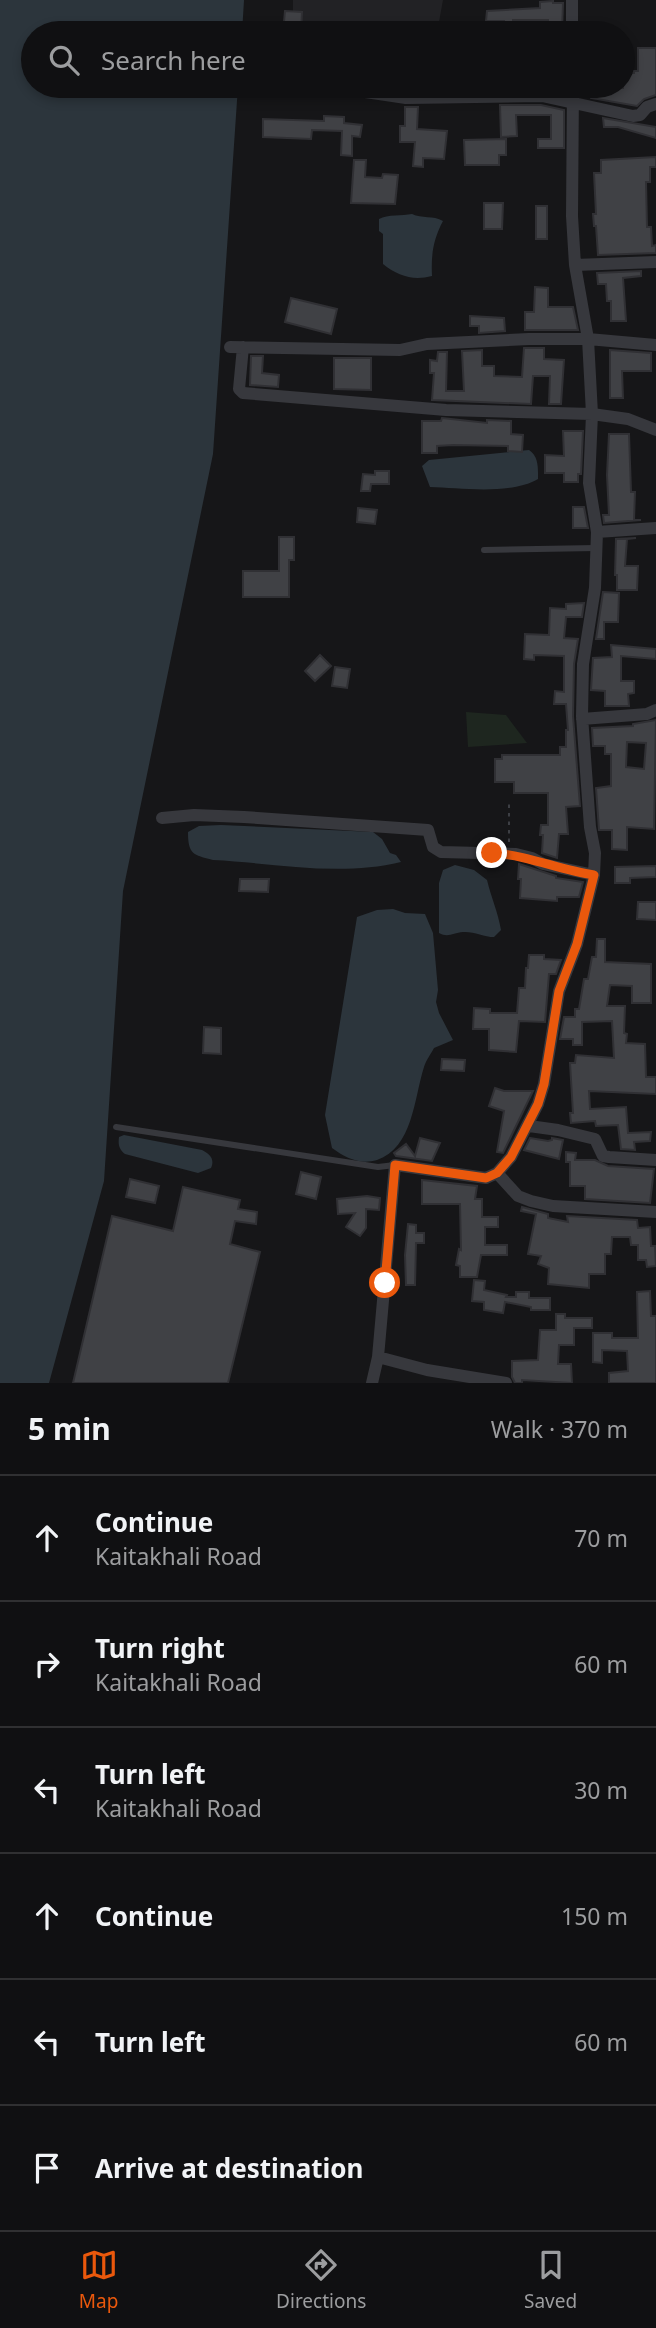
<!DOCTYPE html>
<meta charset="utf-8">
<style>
:root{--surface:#101012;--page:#19191b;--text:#f1f3f6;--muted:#9c9d9f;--line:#303032;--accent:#ea580c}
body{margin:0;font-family:"Noto Sans",sans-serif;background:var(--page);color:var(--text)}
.stop{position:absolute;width:21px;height:21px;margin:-16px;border:5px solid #ea580c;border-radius:50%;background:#fff}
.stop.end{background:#ea580c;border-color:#fff;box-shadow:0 2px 7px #0008}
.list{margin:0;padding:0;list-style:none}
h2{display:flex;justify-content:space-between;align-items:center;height:91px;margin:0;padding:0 28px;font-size:30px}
h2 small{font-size:23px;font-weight:400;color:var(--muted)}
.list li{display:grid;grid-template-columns:46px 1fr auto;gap:21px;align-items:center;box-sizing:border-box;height:126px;padding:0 28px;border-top:2px solid var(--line)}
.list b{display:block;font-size:26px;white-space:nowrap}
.list p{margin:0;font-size:23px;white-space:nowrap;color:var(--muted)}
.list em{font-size:23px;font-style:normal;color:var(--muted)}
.icon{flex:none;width:38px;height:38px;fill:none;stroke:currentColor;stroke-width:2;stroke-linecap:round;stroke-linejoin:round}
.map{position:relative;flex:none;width:656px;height:1383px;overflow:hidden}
.search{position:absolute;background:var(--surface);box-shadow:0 4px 10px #0003;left:21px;right:21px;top:21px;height:77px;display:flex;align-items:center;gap:18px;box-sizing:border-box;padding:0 24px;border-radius:38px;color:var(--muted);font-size:26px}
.sheet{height:847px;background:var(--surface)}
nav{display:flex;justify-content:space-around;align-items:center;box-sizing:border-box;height:98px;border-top:2px solid var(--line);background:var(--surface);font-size:19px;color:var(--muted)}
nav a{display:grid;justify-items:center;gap:4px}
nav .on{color:var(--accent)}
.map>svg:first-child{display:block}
.built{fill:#222225}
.green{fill:#1e261f}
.water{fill:#2c353c}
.building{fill:#404145;stroke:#303034;stroke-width:2;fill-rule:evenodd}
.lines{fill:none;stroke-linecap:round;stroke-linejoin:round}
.path{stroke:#3d3f44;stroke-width:2;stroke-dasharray:3.5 5;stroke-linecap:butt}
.lane{stroke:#37383d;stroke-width:6}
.street{stroke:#37383d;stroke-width:12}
.route{stroke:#ea580c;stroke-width:9}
</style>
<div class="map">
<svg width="656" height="1383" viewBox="0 0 656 1383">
<rect width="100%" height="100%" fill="#161618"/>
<path class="built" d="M293 0H443L437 33H293Z"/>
<path class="green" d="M466 712 506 715 527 743 468 747Z"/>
<path class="water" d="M0 0H244L242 33H33V86H238L213 454 123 891 104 1181 49 1383H0Z
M412 214C422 219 433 215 443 221 433 240 431 255 432 276 413 281 398 276 383 264V234L379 231V219C388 214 402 216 412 214Z
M529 450C539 457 538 468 538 479 511 495 461 488 430 487L422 466 429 460Z
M221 825 373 832 382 839 390 853 396 855 401 862C339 877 275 863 213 860 193 855 188 854 188 832L199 826Z
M455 865 474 870 487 880C491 897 498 912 501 930L494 937C484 937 473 931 463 932 453 933 448 938 439 933V883L443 870Z
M393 909 405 913 425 914 433 933 438 990 436 1002 439 1013 453 1040 434 1048C431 1054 426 1060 424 1067 414 1098 413 1148 377 1160 359 1165 346 1158 332 1148L325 1115 357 917 377 910Z
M124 1135 202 1150C210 1154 215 1159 211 1168L198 1173 125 1154C119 1149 118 1145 119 1137Z"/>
<path class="building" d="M553 1V3H563L562 31H548V20H513V33H504V21H486L487 11 540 8V2Z
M285 11 302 12 301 33H283Z
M638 48H656V95L644 99 637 106 591 98V86L623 88V73H634V71H638Z
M500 105H541L564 110V148H538V139H551V115H516L517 136 501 137Z
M405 107H418L417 129 447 131 444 159 423 158V167L413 166 415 142H400V126H405Z
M324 116 344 117V123L362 125 360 137 352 136V156L341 155 342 131 312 130 311 139 263 137V119L324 121Z
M603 118 656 127V138L618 127H604Z
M506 139V155H499V165H465L464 140Z
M656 157V167H650V182H646L647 227H651L652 246 656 245V253L598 255 596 226H594L593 214H596L594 173H601V160Z
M354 160H366L365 177 382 178 383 174 398 175 395 204 351 203Z
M484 203H503L502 229H484Z
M536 206H547V239H536Z
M641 271V276L623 278 626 321H611V301H607L606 284H598L597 273Z
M535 287 548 288V307H573L578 330H525V312H534Z
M291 298 337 309 331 334 285 322Z
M470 316 504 318 505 331 479 333V326H470Z
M524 348H544V359L564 360 561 404H549L550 376H533L531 404 432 400 434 373H430V360L437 361 438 352H447L446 391H464L462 351 482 350V366H494V376L522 377Z
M610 350 651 353V371H622L623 398H610Z
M251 356H263L262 373 279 375 278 387 250 385Z
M334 358H371V390L334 389Z
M442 418 487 423V420L511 421V434L523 435 522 452 508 451V446L453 445 437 446V453H422V421H441Z
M563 431H583L581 474H578V482H564V473H545V455L564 456Z
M609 434H629L631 492H635L634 520H641L604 523 603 515H609L607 475Z
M375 471H389V484H371L370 491H361L363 474 375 475Z
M573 507H584L588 528H573Z
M358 508 377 510 375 524 357 522Z
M279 537H294V560H289V597H243V571H279Z
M636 538 627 539 625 566H638L637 590H617V575H615L616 539Z
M603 592 619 593 618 622H604V639H596Z
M584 603 582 617H566L564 638 578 639 574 664 573 716 580 806 566 807 568 834H559L557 858 542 853 543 835H540L541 825H548V793H514V782H495V759H502V755H560V747H566V730H568L566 704H554L555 691 564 692V656L534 655V660L524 659 525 634 549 635 550 608 566 609V604Z
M611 645 656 649V659L621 656V681H634V693L628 694 629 706H605V691L591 690 593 658 612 657Z
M320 655 331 666 315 681 305 671Z
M335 667 350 669 347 688 332 686Z
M656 720 654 829 627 827V850L612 849V830H599L596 788 611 786V754H605V746H593L592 728 633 726V724ZM627 742 646 743 644 769 626 767Z
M519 864 556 876V878L583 882 579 897H557V901L520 898 521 879H518Z
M656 866V877L630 878V883H615V867Z
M240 879H269L268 892 239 891Z
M638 902H656V920L637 919Z
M597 939H605V962L651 964V1003H632V986L610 985 607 1006H625L624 1033 627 1034 626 1043 645 1044 646 1077H656V1094L589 1091 590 1109 626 1107 628 1133 651 1132 650 1141 634 1142 635 1150 621 1149 618 1125 596 1126 595 1121 571 1123 570 1113H573L570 1063H575L576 1055 614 1058 612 1021 582 1022V1045H573V1039H560L564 1017H575V1009H579L584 979H588L592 957H596Z
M529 955H544V959L561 960 556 974H549L545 1022 519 1021 516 1052 489 1050V1029H473L474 1008 490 1009V1013H517L519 988H525L526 968H528Z
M204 1027 221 1028V1054L203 1053Z
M442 1059 465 1060 464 1071 441 1070Z
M495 1088 504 1091H533L503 1153 497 1152 504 1111 489 1106Z
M420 1138 440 1143 432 1161 396 1156 394 1153 406 1144 415 1156Z
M530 1138 548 1141 552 1140V1138L563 1140 559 1159 524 1150Z
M566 1152 576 1153 575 1160H595L608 1166 654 1169 650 1203 585 1199V1186H570V1162H566Z
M301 1172 321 1177 316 1199 296 1194Z
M130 1179 159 1186 155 1203 126 1197Z
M422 1180 477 1186 475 1199H482V1217H498V1227H485V1245H507V1255H481L477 1277H460V1266L456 1265 459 1249 461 1250 460 1204H422Z
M183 1187 240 1200 238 1209 257 1212 256 1224 235 1221 230 1244 260 1252 228 1383H73L112 1216 173 1231Z
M367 1196 380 1198 379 1210 366 1209V1228L360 1236 346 1227 355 1213 338 1214 337 1199Z
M522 1207 548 1214V1218L568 1222 567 1216 637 1220 638 1228 650 1227 651 1246H655L656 1266 647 1267 646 1260H638V1245H631L630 1237H612L611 1254H605V1274H589V1288L548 1284 549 1268 538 1264 541 1256 528 1254 536 1214 521 1211Z
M408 1224 416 1225V1233H424V1243H416L415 1285H406L405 1255Z
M474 1280 485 1281 484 1290 507 1295 506 1297H516V1292H529V1298H550V1310H531V1307L505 1302 503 1313 484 1310V1302L472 1301Z
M650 1291 651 1316H656V1383H609V1373L628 1371 627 1351 602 1350V1363L593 1362V1333H612V1338H638L637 1292Z
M556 1314H565V1318H592V1328H574V1345H559L558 1364H571L572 1383 522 1380V1383H515L512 1377V1361L538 1360 540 1330H556Z"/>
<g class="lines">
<path class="path" d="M509 842V801"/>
<path class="lane" d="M484 550 596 548
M116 1127 378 1167 395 1165"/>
<path class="street" d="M572 0V33
M325 86 406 98 542 96 633 116 640 115 647 107 656 104
M575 265 656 262
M230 347 400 350 427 344 529 339H588L656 345
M243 347 239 389 243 393 446 410 592 414 628 419 656 430
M597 532 656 528
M582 719 647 714 656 710
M162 818 194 815 244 817 428 830 433 847 441 852 516 854 532 858 543 864 594 875
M529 1126 558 1130 595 1139 603 1156 609 1157 656 1160
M497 1173 518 1196 531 1201 553 1206 656 1212
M378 1357 427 1370 506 1383
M372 1383 378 1357 395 1165 486 1178 497 1173 511 1157 538 1104 544 1084 559 991 577 944 594 875 595 853 590 827 582 716 583 664 595 588 597 532 589 483 592 414 588 339 575 265 572 216 573 86"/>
</g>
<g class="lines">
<path class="route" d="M385 1283 395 1165 486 1178 497 1173 511 1157 538 1104 544 1084 559 991 577 944 594 875C559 870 528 855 492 853"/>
</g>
</svg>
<div class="stop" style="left:385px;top:1283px"></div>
<div class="stop end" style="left:492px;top:853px"></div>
<div class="search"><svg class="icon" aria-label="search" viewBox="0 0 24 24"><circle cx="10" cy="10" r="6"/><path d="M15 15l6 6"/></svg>Search here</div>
</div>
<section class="sheet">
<h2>5 min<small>Walk · 370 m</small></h2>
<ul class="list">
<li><svg class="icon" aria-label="ahead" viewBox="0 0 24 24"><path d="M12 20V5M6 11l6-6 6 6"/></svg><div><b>Continue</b><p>Kaitakhali Road</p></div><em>70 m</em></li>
<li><svg class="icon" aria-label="right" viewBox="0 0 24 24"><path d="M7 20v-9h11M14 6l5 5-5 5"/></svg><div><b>Turn right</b><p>Kaitakhali Road</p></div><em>60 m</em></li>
<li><svg class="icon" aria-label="left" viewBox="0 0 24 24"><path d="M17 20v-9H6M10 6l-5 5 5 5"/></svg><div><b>Turn left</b><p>Kaitakhali Road</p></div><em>30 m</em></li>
<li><svg class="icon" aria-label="ahead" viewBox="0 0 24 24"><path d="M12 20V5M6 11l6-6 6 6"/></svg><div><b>Continue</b></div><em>150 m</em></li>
<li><svg class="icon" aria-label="left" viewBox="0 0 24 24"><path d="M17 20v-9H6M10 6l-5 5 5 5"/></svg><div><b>Turn left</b></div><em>60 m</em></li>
<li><svg class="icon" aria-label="arrive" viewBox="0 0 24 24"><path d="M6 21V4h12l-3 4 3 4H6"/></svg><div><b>Arrive at destination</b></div></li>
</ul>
</section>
<nav>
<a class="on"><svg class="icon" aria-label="map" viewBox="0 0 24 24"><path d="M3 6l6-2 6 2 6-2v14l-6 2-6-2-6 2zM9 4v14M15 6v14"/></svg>Map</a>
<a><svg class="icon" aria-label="directions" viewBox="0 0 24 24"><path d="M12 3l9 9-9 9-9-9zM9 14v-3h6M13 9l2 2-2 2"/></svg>Directions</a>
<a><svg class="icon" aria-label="saved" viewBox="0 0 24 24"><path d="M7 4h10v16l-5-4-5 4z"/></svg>Saved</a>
</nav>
